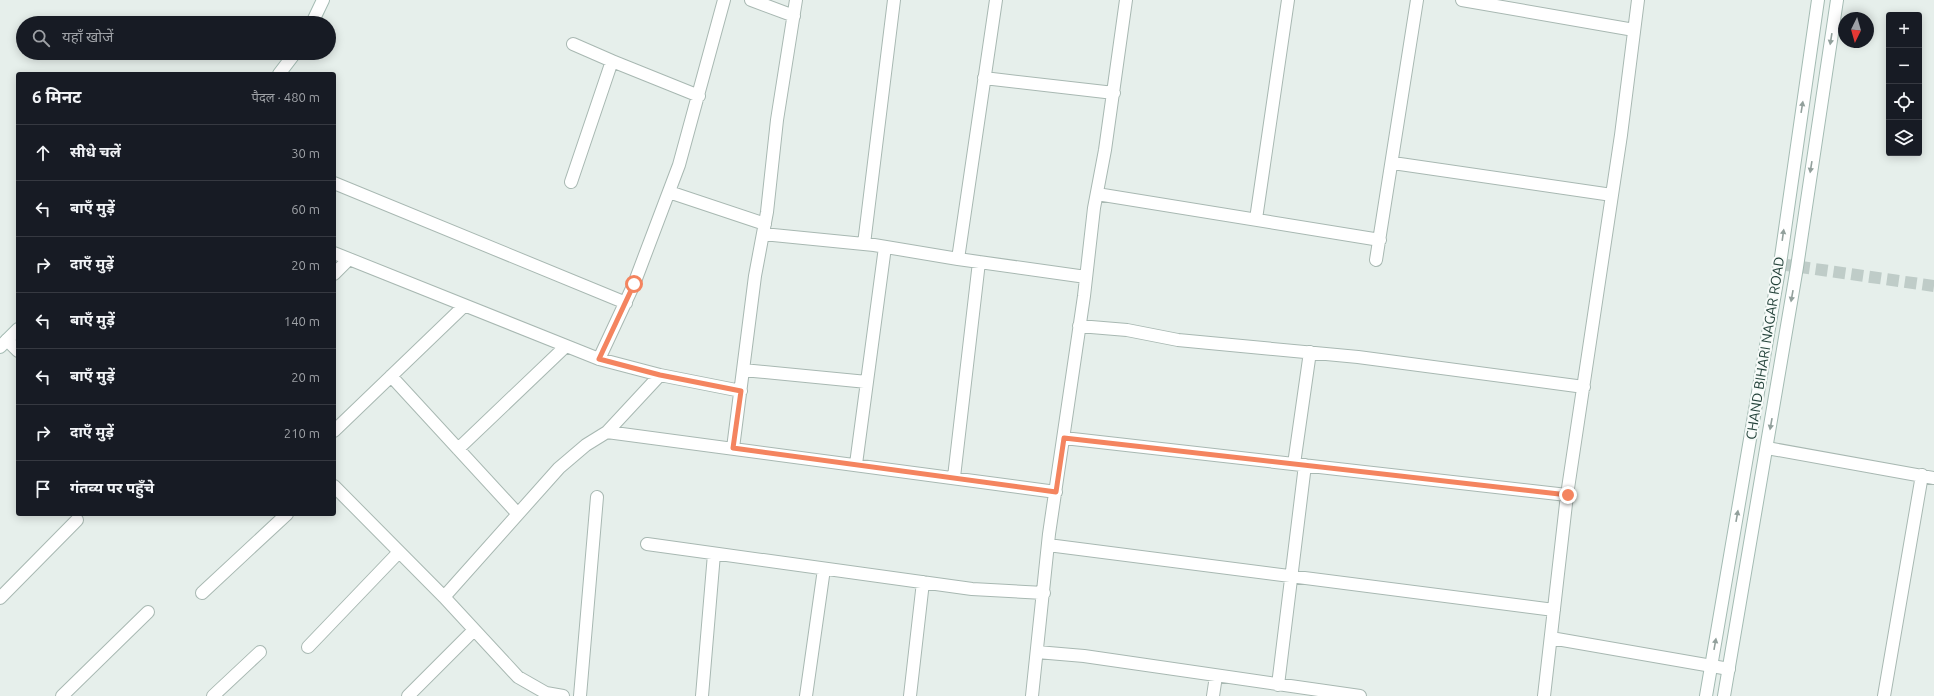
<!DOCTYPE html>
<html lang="hi">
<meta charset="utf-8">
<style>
:root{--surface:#171b24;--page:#20242c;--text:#f1f3f6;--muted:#9ea1a6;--line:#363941}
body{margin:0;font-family:Ubuntu,"Noto Sans Devanagari",sans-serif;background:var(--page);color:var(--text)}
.controls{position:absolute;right:12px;top:12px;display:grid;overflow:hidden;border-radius:4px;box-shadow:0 2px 10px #0003}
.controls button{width:36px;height:36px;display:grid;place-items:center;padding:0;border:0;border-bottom:1px solid var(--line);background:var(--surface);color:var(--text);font:20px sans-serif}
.compass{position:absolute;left:1838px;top:12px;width:36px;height:36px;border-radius:50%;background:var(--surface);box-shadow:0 2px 10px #0003;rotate:185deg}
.stop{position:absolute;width:12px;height:12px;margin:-9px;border:3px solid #f4845f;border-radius:50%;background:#fff}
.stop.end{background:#f4845f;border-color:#fff;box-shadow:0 1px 4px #0008}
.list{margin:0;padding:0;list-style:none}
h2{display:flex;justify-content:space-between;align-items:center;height:52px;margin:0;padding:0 16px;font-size:17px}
h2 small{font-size:13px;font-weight:400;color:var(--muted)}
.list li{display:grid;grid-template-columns:26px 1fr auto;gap:12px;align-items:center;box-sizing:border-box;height:56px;padding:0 16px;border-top:1px solid var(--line)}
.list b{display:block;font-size:15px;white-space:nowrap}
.list em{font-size:13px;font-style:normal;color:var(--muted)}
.icon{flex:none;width:22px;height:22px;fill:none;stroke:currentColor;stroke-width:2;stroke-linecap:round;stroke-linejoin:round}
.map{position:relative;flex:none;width:1934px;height:696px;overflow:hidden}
.search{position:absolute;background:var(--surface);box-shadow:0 2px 10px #0003;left:16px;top:16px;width:320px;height:44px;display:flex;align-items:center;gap:10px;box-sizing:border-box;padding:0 14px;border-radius:22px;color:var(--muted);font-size:15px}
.panel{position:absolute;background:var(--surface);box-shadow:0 2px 10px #0003;left:16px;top:72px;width:320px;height:444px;border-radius:4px}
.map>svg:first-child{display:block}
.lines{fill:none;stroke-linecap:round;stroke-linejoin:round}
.street-tunnel{stroke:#bfccc8;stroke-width:12;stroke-dasharray:12 6;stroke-linecap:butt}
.street-casing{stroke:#a8b8b2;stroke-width:14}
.secondary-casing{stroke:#a4bbb3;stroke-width:14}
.street{stroke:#fff;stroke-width:12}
.secondary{stroke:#fff;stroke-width:12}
.oneway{fill:#92a09c}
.route{stroke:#f4845f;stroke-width:5}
.labels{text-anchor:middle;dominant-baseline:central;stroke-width:4;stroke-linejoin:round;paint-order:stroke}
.street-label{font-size:14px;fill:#24423a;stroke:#f7fbf9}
</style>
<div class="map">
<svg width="1934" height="696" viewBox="0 0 1934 696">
<rect width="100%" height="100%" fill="#e6efeb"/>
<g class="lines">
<path class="street-tunnel" d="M1780 264 1934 286"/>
<defs>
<path id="street" d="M751 0 794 16
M1462 0 1634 30
M573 44 612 61
M984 78 1114 93
M1393 163 1612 195
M571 182 612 61 699 96
M334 183 626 303
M669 192 765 224
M1097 194 1380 240
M1256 219 1288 0
M763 234 874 245 958 259 1086 277
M864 244 894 0
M334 253 599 359 660 375 741 391
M958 259 996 0
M1376 260 1417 0
M334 274 349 259
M1079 326 1127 330 1178 340 1358 357 1584 387
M7 340 18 351
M599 359 634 284 679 165 724 0
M743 370 867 382
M391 376 518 514
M334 431 464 306
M607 432 660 375
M1064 438 1567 495
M733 448 755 276 767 212 777 120 796 0
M1767 448 1934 478
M458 449 566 346
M856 464 885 247
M1294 464 1310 352
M954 477 979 262
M334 486 444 597 518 677 546 693 563 696
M647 544 972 589 1044 593
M1048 545 1554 610
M202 593 287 514
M444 597 559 468 586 445 607 432 1056 492
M0 598 77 520
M1551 638 1729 669
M308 647 399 552
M1037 652 1084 656 1360 696
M1278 685 1305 465
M62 696 148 612
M213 696 260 652
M408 696 474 630
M580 696 597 497
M702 696 714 554
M806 696 824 569
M910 696 923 582
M1032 696 1049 534 1084 296 1094 208 1105 150 1126 0
M1213 696 1216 676
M1544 696 1567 495 1621 135 1638 0
M1884 696 1922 475"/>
<path id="secondary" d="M312 23 323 0
M279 74 295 53
M0 347 18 329
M1706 696 1780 264 1818 0
M1724 696 1797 267 1837 0"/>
</defs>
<use href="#street" class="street-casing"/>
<use href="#secondary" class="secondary-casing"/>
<use href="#street" class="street"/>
<use href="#secondary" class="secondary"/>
</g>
<defs><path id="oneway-solid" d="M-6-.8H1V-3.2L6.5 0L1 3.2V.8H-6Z"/></defs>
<g class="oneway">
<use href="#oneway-solid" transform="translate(1831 39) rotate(99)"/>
<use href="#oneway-solid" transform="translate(1802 107) rotate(-81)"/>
<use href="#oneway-solid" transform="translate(1811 167) rotate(99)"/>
<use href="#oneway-solid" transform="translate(1783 235) rotate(-82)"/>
<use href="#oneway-solid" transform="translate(1792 296) rotate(100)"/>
<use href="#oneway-solid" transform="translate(1771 424) rotate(100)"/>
<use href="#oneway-solid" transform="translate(1737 516) rotate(-80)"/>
<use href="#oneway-solid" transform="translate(1715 644) rotate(-80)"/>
</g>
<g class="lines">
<path class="route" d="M634 284 599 359 660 375 741 391 733 448 1056 492 1064 438 1568 495"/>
</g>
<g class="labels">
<g class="street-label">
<text transform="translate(1765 348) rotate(-81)">CHAND BIHARI NAGAR ROAD</text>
</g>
</g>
</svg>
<div class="controls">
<button>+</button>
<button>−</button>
<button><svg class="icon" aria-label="locate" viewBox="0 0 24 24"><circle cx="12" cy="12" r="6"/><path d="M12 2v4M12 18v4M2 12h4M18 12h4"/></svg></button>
<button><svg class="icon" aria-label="layers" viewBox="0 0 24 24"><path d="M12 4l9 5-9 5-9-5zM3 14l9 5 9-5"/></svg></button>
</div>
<svg class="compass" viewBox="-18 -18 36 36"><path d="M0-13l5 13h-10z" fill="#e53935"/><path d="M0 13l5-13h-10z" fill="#9ea1a6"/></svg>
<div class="stop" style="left:634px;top:284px"></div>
<div class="stop end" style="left:1568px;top:495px"></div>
<div class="search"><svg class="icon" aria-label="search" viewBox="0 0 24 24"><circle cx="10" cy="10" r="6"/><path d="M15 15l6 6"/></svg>यहाँ खोजें</div>
<section class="panel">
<h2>6 मिनट<small>पैदल · 480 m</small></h2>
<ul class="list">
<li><svg class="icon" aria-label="ahead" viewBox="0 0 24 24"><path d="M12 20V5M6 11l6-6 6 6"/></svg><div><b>सीधे चलें</b></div><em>30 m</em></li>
<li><svg class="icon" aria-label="left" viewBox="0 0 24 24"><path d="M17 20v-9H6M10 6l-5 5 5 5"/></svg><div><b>बाएँ मुड़ें</b></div><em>60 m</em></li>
<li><svg class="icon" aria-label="right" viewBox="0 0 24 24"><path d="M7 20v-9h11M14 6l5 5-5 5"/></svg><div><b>दाएँ मुड़ें</b></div><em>20 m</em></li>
<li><svg class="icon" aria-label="left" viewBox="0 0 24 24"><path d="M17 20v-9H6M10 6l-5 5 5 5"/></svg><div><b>बाएँ मुड़ें</b></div><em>140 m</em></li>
<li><svg class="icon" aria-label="left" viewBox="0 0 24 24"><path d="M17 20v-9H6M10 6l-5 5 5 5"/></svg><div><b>बाएँ मुड़ें</b></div><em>20 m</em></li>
<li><svg class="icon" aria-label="right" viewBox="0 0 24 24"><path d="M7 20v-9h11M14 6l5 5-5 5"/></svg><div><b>दाएँ मुड़ें</b></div><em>210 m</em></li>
<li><svg class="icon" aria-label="arrive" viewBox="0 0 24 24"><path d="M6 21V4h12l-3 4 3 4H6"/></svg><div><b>गंतव्य पर पहुँचे</b></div></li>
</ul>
</section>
</div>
